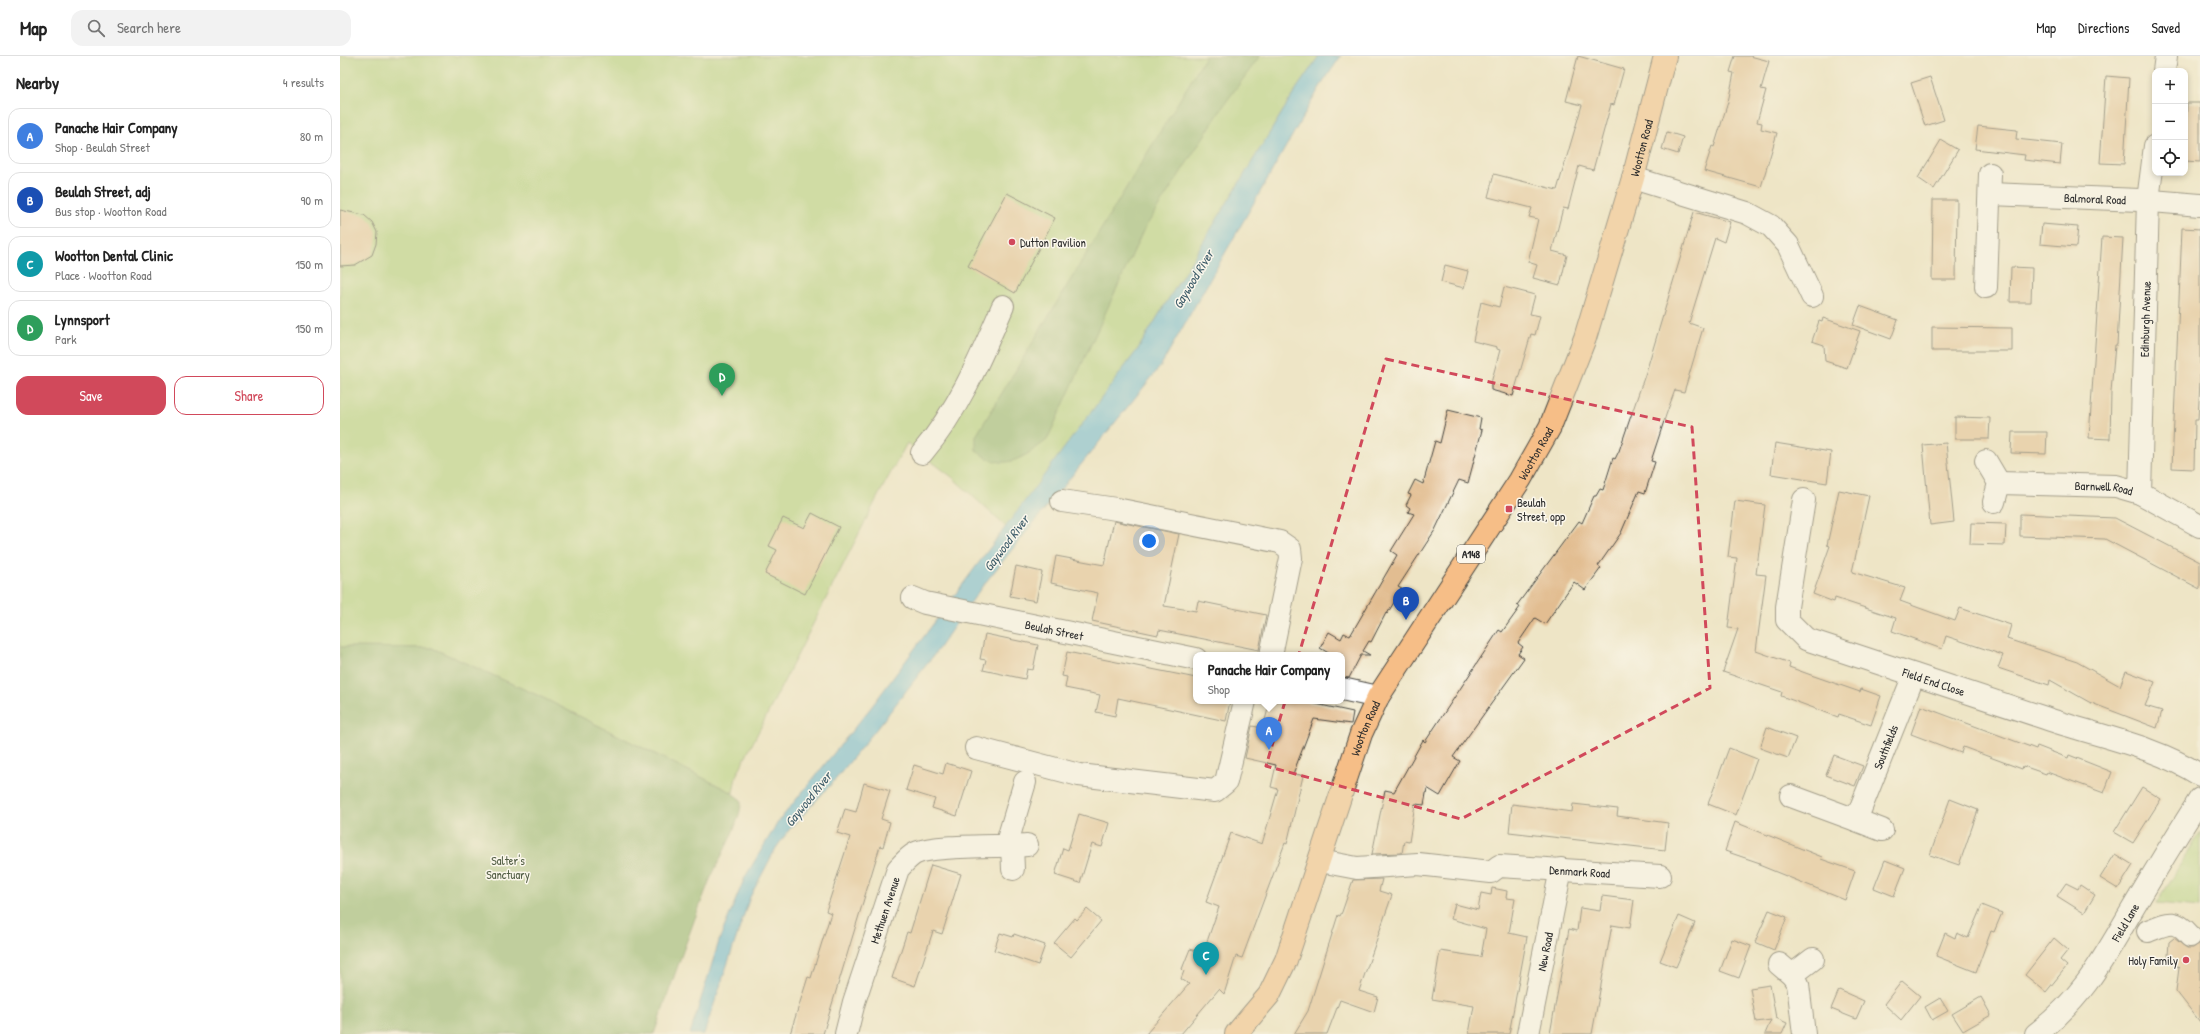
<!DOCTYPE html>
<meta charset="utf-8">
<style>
:root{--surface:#fff;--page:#f2f2f2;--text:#222;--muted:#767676;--line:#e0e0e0;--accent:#d1495b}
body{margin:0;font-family:"Patrick Hand",sans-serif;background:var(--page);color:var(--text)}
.controls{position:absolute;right:12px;top:12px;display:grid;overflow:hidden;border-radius:8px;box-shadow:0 2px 6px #0003}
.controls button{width:36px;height:36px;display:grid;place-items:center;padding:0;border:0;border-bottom:1px solid var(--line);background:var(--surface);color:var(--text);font:20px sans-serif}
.you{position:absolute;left:809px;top:485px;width:14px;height:14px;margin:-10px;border:3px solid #fff;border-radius:50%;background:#1a73e8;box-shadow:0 0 0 6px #1a73e833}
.badge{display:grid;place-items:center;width:26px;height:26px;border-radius:50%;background:var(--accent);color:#fff;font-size:13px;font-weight:700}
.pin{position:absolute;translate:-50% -33px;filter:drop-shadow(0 1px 2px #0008)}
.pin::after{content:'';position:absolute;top:21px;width:14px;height:12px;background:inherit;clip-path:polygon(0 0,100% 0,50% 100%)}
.popup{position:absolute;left:853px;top:596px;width:152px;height:52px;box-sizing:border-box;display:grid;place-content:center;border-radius:8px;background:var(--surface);filter:drop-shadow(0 1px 3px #0005);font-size:13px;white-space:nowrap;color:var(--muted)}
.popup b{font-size:15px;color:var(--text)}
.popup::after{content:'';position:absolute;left:50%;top:100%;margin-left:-8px;border:8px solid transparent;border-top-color:var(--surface)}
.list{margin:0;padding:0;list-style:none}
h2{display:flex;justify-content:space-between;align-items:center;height:52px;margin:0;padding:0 16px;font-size:17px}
h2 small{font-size:13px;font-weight:400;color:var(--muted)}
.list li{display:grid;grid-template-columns:26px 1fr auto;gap:12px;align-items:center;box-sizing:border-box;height:56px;margin:0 8px 8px;padding:0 8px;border:1px solid var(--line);border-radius:12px}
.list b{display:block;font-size:15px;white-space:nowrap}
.list p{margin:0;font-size:13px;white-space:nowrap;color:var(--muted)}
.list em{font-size:13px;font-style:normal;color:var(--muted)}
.actions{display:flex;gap:8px;padding:12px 16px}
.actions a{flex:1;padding:9px 0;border:1px solid var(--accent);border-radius:12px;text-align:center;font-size:14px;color:var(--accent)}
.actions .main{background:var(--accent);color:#fff}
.icon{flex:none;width:22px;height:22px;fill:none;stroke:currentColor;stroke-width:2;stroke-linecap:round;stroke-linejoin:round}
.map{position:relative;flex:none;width:1860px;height:978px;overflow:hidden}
header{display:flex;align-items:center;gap:24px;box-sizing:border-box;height:56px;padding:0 20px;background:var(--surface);border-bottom:1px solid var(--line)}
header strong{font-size:19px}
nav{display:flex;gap:22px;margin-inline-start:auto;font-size:14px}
.search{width:280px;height:36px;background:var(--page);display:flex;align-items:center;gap:10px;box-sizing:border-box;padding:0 14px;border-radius:12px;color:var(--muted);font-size:15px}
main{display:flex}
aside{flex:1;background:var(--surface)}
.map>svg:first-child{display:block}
.green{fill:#abd07a;stroke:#6b7e52}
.forest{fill:#88b26a;stroke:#5a6e4a}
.water{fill:#5fb7dc;stroke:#457184}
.building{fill:#e2bd91}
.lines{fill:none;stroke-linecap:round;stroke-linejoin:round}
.minor-casing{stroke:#484742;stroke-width:24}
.major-casing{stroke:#484742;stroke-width:24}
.minor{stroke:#fff;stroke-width:22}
.major{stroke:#f6be87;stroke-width:22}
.marked{fill:none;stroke:#d1495b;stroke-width:3;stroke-dasharray:8 5;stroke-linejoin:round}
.poi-dot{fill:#d1495b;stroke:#fbf7ec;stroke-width:1.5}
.labels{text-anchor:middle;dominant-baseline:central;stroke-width:3;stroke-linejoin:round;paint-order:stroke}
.shield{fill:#fbf7ec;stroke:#696865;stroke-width:1}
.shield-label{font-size:11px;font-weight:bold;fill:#2b2b2b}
.street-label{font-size:12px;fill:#2b2b2b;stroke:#fbf7ec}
.poi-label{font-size:12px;fill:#2b2b2b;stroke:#fbf7ec;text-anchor:start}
.park-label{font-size:12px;fill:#515d43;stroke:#fbf7ec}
.water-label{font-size:13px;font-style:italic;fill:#3d5c69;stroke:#fbf7ec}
</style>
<header>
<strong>Map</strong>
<div class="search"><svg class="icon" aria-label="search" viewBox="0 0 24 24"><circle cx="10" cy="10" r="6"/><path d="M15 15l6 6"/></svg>Search here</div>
<nav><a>Map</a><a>Directions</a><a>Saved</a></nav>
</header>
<main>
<aside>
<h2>Nearby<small>4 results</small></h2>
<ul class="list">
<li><span class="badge" style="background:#3f7fe0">A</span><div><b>Panache Hair Company</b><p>Shop · Beulah Street</p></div><em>80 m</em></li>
<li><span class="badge" style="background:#1a4fb4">B</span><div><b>Beulah Street, adj</b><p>Bus stop · Wootton Road</p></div><em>90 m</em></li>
<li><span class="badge" style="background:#0f9aa8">C</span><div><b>Wootton Dental Clinic</b><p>Place · Wootton Road</p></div><em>150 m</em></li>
<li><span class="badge" style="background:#2e9e5b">D</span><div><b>Lynnsport</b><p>Park</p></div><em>150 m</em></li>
</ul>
<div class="actions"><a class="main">Save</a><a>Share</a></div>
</aside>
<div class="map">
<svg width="1860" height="978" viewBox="0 0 1860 978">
<rect width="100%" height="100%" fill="#fbf7ec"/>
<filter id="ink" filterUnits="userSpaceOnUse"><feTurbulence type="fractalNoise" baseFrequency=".025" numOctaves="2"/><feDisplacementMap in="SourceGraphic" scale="8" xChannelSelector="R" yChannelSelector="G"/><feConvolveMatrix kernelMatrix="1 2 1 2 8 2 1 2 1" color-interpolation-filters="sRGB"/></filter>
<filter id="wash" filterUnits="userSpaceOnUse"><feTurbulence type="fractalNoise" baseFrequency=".012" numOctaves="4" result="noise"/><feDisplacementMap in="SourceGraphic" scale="16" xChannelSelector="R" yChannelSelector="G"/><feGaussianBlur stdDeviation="0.9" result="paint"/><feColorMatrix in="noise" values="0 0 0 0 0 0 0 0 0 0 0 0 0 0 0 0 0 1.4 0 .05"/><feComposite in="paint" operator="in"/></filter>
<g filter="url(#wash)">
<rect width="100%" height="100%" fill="#eee5c6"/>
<path class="green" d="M0 0H979L957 32 798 293 666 471 612 421 567 387 537 442 396 720 393 737 199 640 92 592 0 591Z
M1860 776V851L1817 847Z"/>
<path class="forest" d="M866 0H920L886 46 803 175 707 384C683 402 663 418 636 394V380Z
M0 591 92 592 199 640 389 735 401 744C403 763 378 805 369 826 349 876 332 927 314 978H0Z"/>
<path class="water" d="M979 0H1001L980 31 820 311 641 532 594 599 542 666 495 724 449 774 436 792 410 841 364 978H350L380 882 405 821 438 766 532 650 798 293 957 32Z"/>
<g id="blocks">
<path class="building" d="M1238 0 1284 13 1274 49 1271 48 1253 114 1239 110 1228 153 1223 152 1212 195 1227 199 1220 229 1193 222 1197 209 1188 206 1198 163 1189 161 1192 152 1148 141 1154 118 1217 134 1242 49 1226 45Z
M1395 0H1410L1429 5 1421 33 1426 34 1417 66 1422 67 1421 73 1437 77 1421 131 1364 115 1372 90 1374 91 1388 46 1394 17 1390 16Z
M1766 20 1789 22 1784 108 1760 107Z
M1590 21 1604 64 1585 70 1571 27Z
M1847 47H1860V106L1845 105Z
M1638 70 1677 74 1676 83 1722 88 1720 108 1684 104 1685 99 1635 93Z
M1327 76 1343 81 1338 98 1322 93Z
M1601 84 1618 94 1594 133 1578 122Z
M667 137 715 162 675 237 628 210Z
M1593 144H1617L1616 224H1592Z
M0 154 24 159 32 166 37 176 36 188 32 199 15 209 0 210Z
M1354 156 1390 166 1384 186 1375 182 1349 267 1363 272 1344 336 1335 334 1326 359 1311 405 1315 406 1305 437 1299 435 1281 477 1258 510 1261 512 1245 534 1234 526 1205 568 1195 562 1178 587 1183 591 1178 598 1184 602 1113 701 1120 705 1100 740 1087 732 1084 749 1075 748 1069 786 1064 785 1062 797 1032 798 1045 734 1054 736 1083 684 1085 686 1159 574 1162 576 1180 551 1177 549 1239 465 1242 467 1254 440H1256L1260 433 1263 434 1273 402 1275 403 1279 395 1307 313Z
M1702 168 1738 171 1736 191 1700 188Z
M1842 172 1860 173V324L1858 364H1855L1854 413 1832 412Z
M1762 181 1783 182 1777 289H1775L1771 336 1770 383 1749 382Z
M1105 209 1128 215 1124 232 1101 226Z
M1671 211 1692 212 1691 246H1670Z
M1164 231 1195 239 1190 258 1200 260 1195 279 1191 278 1173 340 1151 334V327L1160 294 1157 293V291L1133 285 1141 246 1159 251Z
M1520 250 1558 264 1551 283 1513 269Z
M1483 262 1520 275 1507 312 1485 305 1484 289 1472 285 1479 265 1482 266Z
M1592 271 1672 272V295H1592Z
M1108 354 1141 362 1139 373 1142 374 1128 427 1119 424 1095 474 1058 531 1062 533 1047 558 1046 557 1031 586 1029 585 1023 595 1030 599H1021L1009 622 1002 621V599H992L980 592 989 576 1001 583 1004 577 1010 580 1057 499 1051 495 1074 458 1068 456 1070 452 1066 449 1071 439 1068 438 1075 424 1083 428 1095 385 1100 387Z
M1615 361 1650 362 1649 383H1615Z
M1672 376H1707L1706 398 1671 397Z
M1435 387 1491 396 1487 427 1431 418Z
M1606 387 1614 466 1590 469 1583 389Z
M1499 434 1529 440 1512 516 1565 532 1560 545 1615 565 1620 552 1671 569 1667 583 1737 606 1780 630 1786 615 1815 626 1805 650 1822 655 1817 672 1749 646 1710 624 1709 629 1658 612 1663 599 1606 580 1602 593 1552 575 1556 562 1495 542 1494 546 1473 538 1490 490 1487 489Z
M1395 445 1425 449 1416 518 1426 519 1416 595 1450 607 1449 611 1471 619 1520 636 1521 633 1541 640 1531 669 1499 658 1498 661 1441 640 1442 636 1383 616 1398 573 1388 572 1397 502 1388 501Z
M472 457 499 471 465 538 425 518 437 494 429 490 443 462 464 472Z
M1680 458 1775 462 1860 506V533L1765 483 1680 480Z
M774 465 839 478 824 550 856 555 858 545 926 559 919 594 819 574 818 579 752 565 758 537 711 527 716 500 764 509Z
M1631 467 1666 468 1665 489 1630 488Z
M676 510 702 516 696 545 670 540Z
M645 578 698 589 693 614 687 613 685 623 643 614 646 604 640 603Z
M727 596 856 622V645H890L886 665 778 642 775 660 756 656 760 639 725 632 727 621 722 620Z
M930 645H962L1013 656 1011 668 974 663 953 718 963 720 947 788 945 787 902 902 896 900 884 938 879 933 841 978H806L849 928 841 923 844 915 842 913 850 893 863 897 879 851 866 846 891 777 922 788 938 733 931 731 936 709 905 702 912 670 923 672Z
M1581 650 1696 693 1697 690 1728 702 1729 699 1772 716 1764 737 1707 716 1706 718 1683 710 1682 713 1623 691 1621 697 1571 678Z
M1427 671 1456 682 1448 702 1420 692Z
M1389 692 1417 703 1396 759 1368 748Z
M1494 699 1523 710 1515 730 1486 719Z
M606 707 631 715 617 760 592 752 595 743 566 734 574 709 603 718Z
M524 727 550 735 541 763 550 766 543 791 540 790 483 978H450L468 921 471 922 478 899 491 857 486 855 510 781 497 777 505 753 516 756Z
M1802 731 1821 743 1793 787 1774 776Z
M1610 743 1638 754 1619 809 1590 799Z
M1172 748 1232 756 1233 748 1278 753 1277 760 1328 767 1325 794 1169 776Z
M739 758 769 767 762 791 752 788 740 827 715 819 723 792 728 794Z
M1395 766 1482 801 1481 803 1515 815 1505 844 1419 809 1420 807 1385 795Z
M1775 798 1793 809 1778 833 1760 822Z
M1545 804 1565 812 1554 840 1534 832Z
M591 809 621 818 602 878 593 875 575 930 552 922 567 876 570 877Z
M1042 823 1039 835 1052 839 1019 935 1038 941 1034 956 1000 944 987 978H954L968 955 998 859 1000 860 1002 856 1013 824Z
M1726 827 1738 833 1740 829 1755 839 1744 857 1717 840Z
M1152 832 1167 835 1166 842 1175 843 1169 877 1187 881 1169 978H1129L1134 950 1092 943 1100 895 1141 901 1146 873 1111 863 1115 848 1138 854 1141 837 1151 839Z
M1262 840 1294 844 1290 872 1272 869 1252 978H1210L1229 873 1237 875 1240 852 1260 855Z
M1642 849 1662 857 1654 876 1651 875 1636 916 1596 900 1605 877 1615 882 1617 877 1628 882Z
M747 853 761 865 731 901 714 887 735 862 737 864Z
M1429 854 1447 861 1434 894 1415 886Z
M1339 860 1355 867 1336 911 1320 905Z
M660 877 673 881 674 878 705 889 698 909 654 894Z
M1714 882 1728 894 1720 904 1727 910 1706 936 1685 919Z
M1834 882 1847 892H1853L1860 887V966L1836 935 1839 912 1828 900 1829 886Z
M1392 883 1411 890 1399 922 1380 915Z
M1562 925 1580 940 1561 964 1544 948Z
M1430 929 1436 962 1447 967 1442 978H1425L1431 964 1416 966 1410 932Z
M1499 934 1524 945 1516 963 1491 953Z
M1641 941 1651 959 1623 975 1612 958Z
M1600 942 1608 955 1592 964 1585 951Z"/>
</g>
</g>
<g filter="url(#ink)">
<use href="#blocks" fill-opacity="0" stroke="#484742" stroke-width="1"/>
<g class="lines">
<defs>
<g id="minor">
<path d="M1824 15 1826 0"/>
<path d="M1293 122 1407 157 1431 170 1448 189 1472 240"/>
<path id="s1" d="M1650 138 1800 144 1860 149"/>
<path d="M1646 231 1650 118"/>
<path d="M582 397C618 355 641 301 663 250"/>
<path d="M1646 405 1659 427 1654 446"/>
<path id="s2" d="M1659 427 1776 430 1800 437 1860 470"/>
<path id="s3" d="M1800 437 1808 144 1815 90"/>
<path id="s4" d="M1464 444 1447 551V564L1466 583C1546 609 1625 636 1705 662 1757 680 1813 689 1860 719"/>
<path d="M722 445 776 453 940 486 950 493 951 502 931 599"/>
<path id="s5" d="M573 542 585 547 856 603"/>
<path d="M1002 633 1038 641"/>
<path d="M636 692 739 719 875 735 886 726 905 645"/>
<path id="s6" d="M1451 740 1516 764 1574 619"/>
<path d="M1516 764 1542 774"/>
<path d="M666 790 685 726"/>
<path d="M672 790 673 813"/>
<path id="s7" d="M980 805 1017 812 1078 808 1151 816 1159 810 1320 820"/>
<path d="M1808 875C1828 867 1835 862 1850 880"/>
<path d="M1439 908 1452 919 1458 928 1464 978"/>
<path d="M1452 919 1473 903"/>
<path id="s8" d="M506 978 514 946 558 813C564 807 568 801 576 797 596 788 662 791 687 789"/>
<path id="s9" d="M1188 978 1221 813"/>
<path id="s10" d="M1696 978C1747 939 1766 897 1798 844 1818 810 1839 776 1860 743"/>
</g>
<g id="major">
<path id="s11" d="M896 978 929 939 946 904 1021 678 1038 641 1180 424 1210 371 1245 282 1293 122 1325 0"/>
</g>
</defs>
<use href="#minor" class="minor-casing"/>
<use href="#major" class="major-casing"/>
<use href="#minor" class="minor"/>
<use href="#major" class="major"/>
</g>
</g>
<path d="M0 0H1860V978H0ZM1046 303 1352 371 1370 632 1121 763 926 710Z" fill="#eee5c6" fill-opacity=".55" fill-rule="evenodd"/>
<path class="marked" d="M1046 303 1352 371 1370 632 1121 763 926 710Z"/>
<g class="poi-dot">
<circle cx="672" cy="186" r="4"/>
<rect x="1165" y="449" width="8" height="8" rx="2"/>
<circle cx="1846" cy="904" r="4"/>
</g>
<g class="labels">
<rect class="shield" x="1117" y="489" width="28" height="18" rx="3"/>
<g class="shield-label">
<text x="1131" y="498">A148</text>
</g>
<g class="street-label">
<text stroke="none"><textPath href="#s11" startOffset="983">Wootton Road</textPath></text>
<text stroke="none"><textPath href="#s1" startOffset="105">Balmoral Road</textPath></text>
<text stroke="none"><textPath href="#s3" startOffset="174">Edinburgh Avenue</textPath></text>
<text stroke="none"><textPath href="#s11" startOffset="659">Wootton Road</textPath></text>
<text stroke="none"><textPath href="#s2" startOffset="105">Barnwell Road</textPath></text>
<text stroke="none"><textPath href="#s5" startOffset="145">Beulah Street</textPath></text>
<text stroke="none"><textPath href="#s4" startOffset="283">Field End Close</textPath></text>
<text stroke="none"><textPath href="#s11" startOffset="335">Wootton Road</textPath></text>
<text stroke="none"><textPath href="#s6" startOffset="148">Southfields</textPath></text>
<text stroke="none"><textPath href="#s7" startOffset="263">Denmark Road</textPath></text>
<text stroke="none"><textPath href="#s8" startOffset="130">Methuen Avenue</textPath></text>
<text stroke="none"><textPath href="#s10" startOffset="144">Field Lane</textPath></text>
<text stroke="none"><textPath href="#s9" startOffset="84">New Road</textPath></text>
</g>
<g class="poi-label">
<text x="680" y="186">Dutton Pavilion</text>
<text x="1177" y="446">Beulah<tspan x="1177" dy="14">Street, opp</tspan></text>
<text x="1838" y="904" text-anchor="end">Holy Family</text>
</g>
<g class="park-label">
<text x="168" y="804">Salter's<tspan x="168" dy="14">Sanctuary</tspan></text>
</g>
<g class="water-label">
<text transform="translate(853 223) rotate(-59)">Gaywood River</text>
<text transform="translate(666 487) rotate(-53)">Gaywood River</text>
<text transform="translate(468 743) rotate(-51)">Gaywood River</text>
</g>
</g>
</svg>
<div class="controls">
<button>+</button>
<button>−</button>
<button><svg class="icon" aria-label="locate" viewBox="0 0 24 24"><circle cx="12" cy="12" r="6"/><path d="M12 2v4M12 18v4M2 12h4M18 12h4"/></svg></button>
</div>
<div class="you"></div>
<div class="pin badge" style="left:929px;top:694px;background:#3f7fe0">A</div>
<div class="popup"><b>Panache Hair Company</b>Shop</div>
<div class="pin badge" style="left:1066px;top:564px;background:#1a4fb4">B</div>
<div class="pin badge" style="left:866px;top:919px;background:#0f9aa8">C</div>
<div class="pin badge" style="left:382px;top:340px;background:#2e9e5b">D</div>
</div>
</main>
